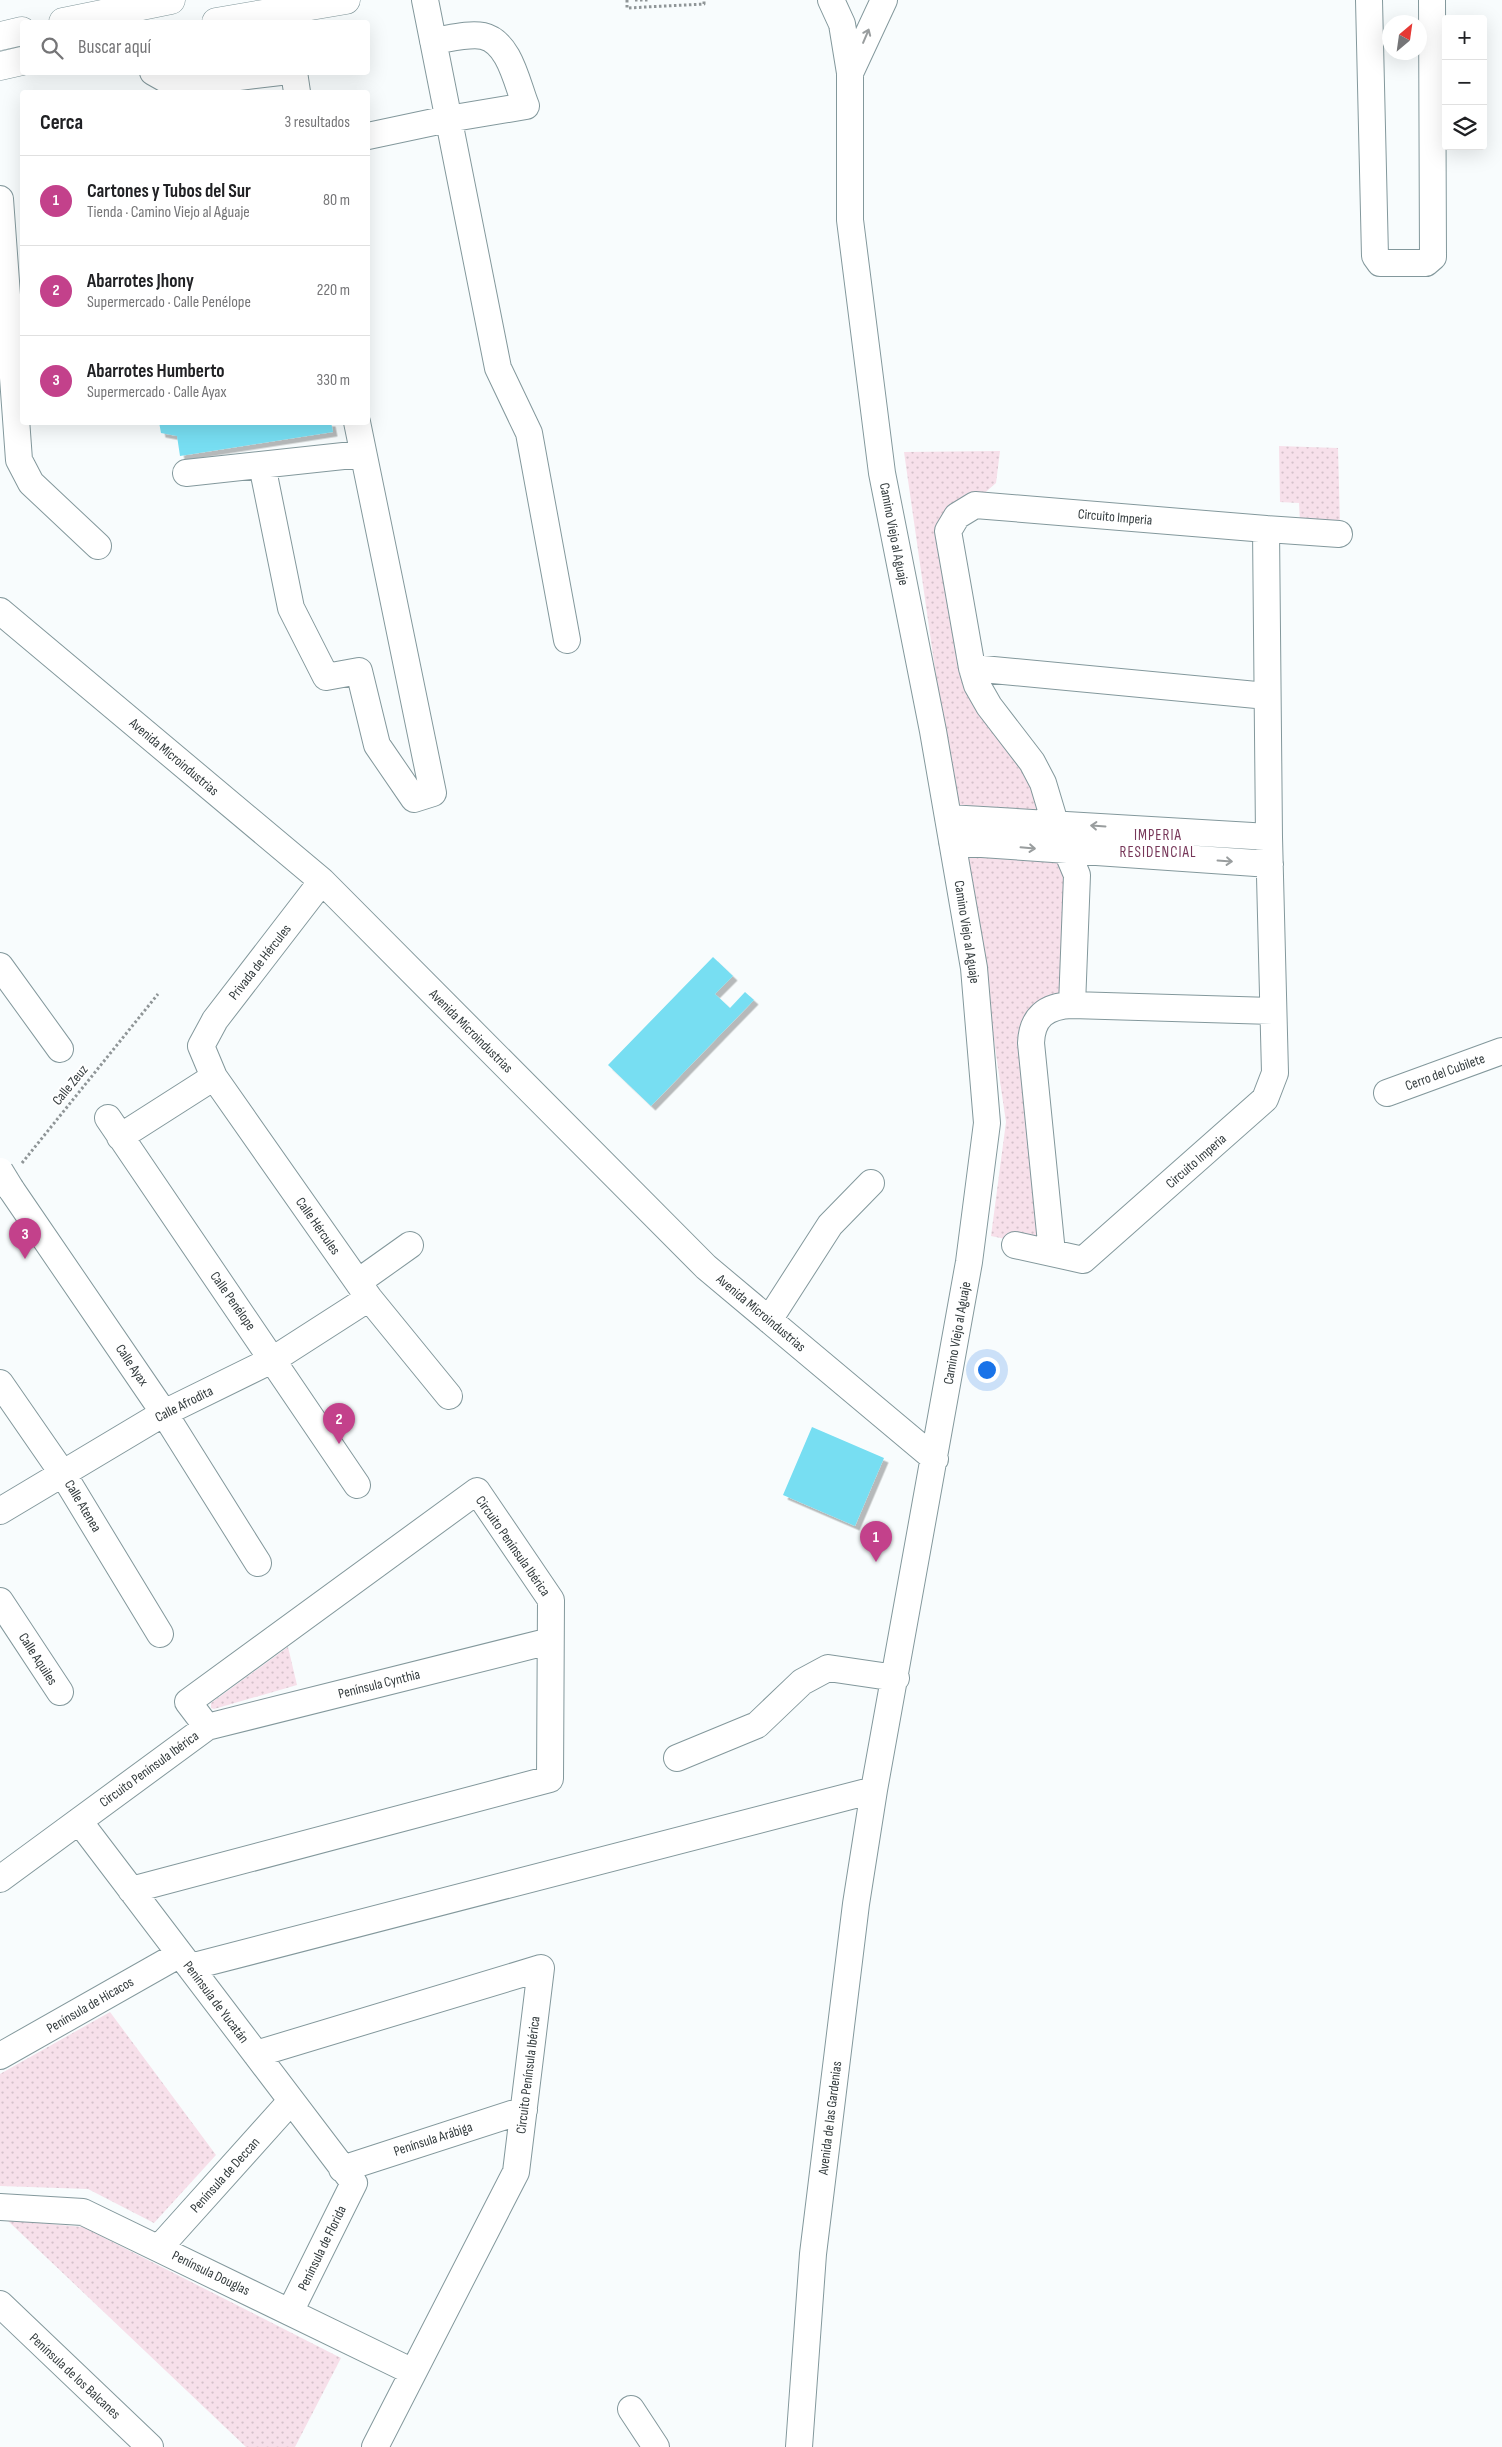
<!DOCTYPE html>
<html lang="es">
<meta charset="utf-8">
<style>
:root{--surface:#fff;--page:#f2f2f2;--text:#202124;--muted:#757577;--line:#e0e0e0;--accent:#c3418b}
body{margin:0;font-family:"Sofia Sans Condensed",sans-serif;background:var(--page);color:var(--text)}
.controls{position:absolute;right:15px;top:15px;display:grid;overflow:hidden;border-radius:5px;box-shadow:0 5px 20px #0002}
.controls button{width:45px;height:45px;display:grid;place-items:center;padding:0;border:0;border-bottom:1px solid var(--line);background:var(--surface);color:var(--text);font:25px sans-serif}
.compass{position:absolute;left:1382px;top:15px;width:45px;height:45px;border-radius:50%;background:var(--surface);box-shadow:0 5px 20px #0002;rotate:29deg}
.you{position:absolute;left:986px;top:1369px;width:18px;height:18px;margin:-12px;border:4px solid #fff;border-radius:50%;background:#1a73e8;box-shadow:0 0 0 8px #1a73e833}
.badge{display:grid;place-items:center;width:32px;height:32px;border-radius:50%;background:var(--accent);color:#fff;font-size:16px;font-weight:700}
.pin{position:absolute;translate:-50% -41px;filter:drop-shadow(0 1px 2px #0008)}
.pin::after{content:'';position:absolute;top:26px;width:18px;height:15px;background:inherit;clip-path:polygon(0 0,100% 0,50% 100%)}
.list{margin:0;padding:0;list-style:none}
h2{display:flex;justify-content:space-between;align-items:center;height:65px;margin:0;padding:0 20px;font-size:21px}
h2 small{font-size:16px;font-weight:400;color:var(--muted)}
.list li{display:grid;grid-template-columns:32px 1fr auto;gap:15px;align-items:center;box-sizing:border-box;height:90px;padding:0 20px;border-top:1px solid var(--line)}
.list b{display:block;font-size:19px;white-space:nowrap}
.list p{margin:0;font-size:16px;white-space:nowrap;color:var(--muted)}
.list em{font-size:16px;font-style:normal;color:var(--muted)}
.icon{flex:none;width:28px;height:28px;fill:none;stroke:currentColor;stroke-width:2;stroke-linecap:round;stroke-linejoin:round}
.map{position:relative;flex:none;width:1502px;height:2447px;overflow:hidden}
.search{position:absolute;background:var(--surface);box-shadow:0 5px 20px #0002;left:20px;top:20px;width:350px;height:55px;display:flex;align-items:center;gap:12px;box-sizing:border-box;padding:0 18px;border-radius:5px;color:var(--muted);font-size:19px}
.panel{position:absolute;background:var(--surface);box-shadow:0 5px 20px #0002;left:20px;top:90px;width:350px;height:335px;border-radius:5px}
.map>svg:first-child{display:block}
.garden{fill:url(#garden-dots)}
.building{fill:#77def2;filter:url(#shadow)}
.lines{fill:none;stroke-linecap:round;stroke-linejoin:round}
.minor-casing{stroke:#83989c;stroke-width:28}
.highway-casing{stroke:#83989c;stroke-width:29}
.path{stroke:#8f9597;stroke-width:3;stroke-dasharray:2.5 2.5;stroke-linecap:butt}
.minor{stroke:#fff;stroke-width:26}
.highway{stroke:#fff;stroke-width:28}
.minor-bridge-casing{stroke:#83989c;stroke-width:28;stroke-linecap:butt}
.minor-bridge{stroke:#fff;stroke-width:26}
.oneway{stroke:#999d9e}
.labels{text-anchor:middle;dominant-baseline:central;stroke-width:4;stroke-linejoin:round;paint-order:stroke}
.street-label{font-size:14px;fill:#333b3d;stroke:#fff}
.neighbourhood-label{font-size:15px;letter-spacing:1px;fill:#773759;stroke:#fff}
</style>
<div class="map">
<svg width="1502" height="2447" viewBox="0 0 1502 2447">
<defs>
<pattern id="garden-dots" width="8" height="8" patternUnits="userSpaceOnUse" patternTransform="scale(1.25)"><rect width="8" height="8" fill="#f7e0ea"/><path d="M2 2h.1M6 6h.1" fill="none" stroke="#d4c1ca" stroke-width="1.8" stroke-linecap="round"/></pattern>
<filter id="shadow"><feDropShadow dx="4.5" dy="4.5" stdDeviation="0" flood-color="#0004"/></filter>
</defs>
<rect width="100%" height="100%" fill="#f8fcfd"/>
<path class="garden" d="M1279 446 1338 448 1340 525 1300 523 1299 503 1280 502Z
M1000 451 996 483 973 503 954 512 968 668 1050 817 955 809 904 452Z
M966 850 1063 859 1070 875 1064 998 1044 1006 1046 1247 991 1236 1006 1122Z
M288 1647 297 1685 214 1709 211 1708V1703Z
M110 2012 216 2155 154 2223 88 2189 0 2186V2074Z
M7 2220 83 2227 341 2358 295 2447H246Z"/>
<path class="building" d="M159 422H331L333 432 180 456 177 436 161 433Z
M713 957 733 976 715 994 730 1008 745 992 754 1000 651 1106 608 1065Z
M812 1427 884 1458 855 1526 783 1495Z"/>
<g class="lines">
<defs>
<path id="minor" d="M425 0 498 368 529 433 567 640
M1369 0 1375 256 1380 263H1426L1433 257 1432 0
M153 72 176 85 280 72
M294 72 297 92
M850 73 884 0
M368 136 448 119 526 106C517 84 510 42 483 36 469 33 448 39 433 41
M0 199 19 460 31 483 98 546
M262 465 291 608 326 677 359 671 377 745 414 799 433 793 357 422
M186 473 362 454
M1266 529 1339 534
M0 611 322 881 706 1267 935 1459
M972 668 1267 696
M948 818 1269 837
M952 842 1270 864
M322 881 215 1020 201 1046 214 1077 369 1298 449 1396
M0 966 60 1049
M1072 1005 1273 1011
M1387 1093 1502 1051
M108 1118 357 1485
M120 1137 214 1077
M11 1189 164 1413 258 1563
M1015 1245 1083 1260 1265 1099 1275 1073 1269 837 1266 529 975 505 957 516 948 531 972 668 977 685 989 706 1032 762 1043 783 1055 823 1077 875 1072 1005C1046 1006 1032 1017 1031 1043L1052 1253
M358 1282 410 1245
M769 1320 830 1225 871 1183
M0 1383 63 1474 160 1634
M0 1511 164 1413 274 1359 369 1298
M0 1601 60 1692
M207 1727 550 1641
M677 1758 757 1725 802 1682 828 1668 896 1678
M79 1821 354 2183 290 2312
M0 1879 207 1727 188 1702 477 1491 551 1600 550 1779 131 1890
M190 1967 874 1790
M256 2054 541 1968 516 2172 375 2447
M0 2056 180 1954
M342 2169 524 2110
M0 2207 83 2212 413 2372
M159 2248 291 2101
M0 2304 150 2447
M631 2409 656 2447
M799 2447 813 2254 856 1904 874 1790 969 1262 987 1123 974 968 933 731 882 473 850 220V73L842 24 831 0"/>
<path id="highway" d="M63 22 171 0
M216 22 346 0
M0 36 22 31
M0 66 22 61"/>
</defs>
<use href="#minor" class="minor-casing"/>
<use href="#highway" class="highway-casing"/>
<path class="path" d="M627 0V8L704 4V0
M635 0H649
M22 1163 158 994"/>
<use href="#minor" class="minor"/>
<use href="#highway" class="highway"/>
<defs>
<path id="minor-bridge" d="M0 1171 11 1189"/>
</defs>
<use href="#minor-bridge" class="minor-bridge-casing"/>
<use href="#minor-bridge" class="minor-bridge"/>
</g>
<defs><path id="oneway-shaft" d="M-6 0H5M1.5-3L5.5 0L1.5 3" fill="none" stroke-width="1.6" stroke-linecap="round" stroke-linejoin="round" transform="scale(1.25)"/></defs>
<g class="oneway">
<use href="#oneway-shaft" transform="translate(866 36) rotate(-67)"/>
<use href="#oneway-shaft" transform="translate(1098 826) rotate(-176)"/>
<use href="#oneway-shaft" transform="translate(1028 848) rotate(5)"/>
<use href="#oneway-shaft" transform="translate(1225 861) rotate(4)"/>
</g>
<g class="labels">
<g class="street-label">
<text transform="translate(1115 517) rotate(5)">Circuito Imperia</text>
<text transform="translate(894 534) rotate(79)">Camino Viejo al Aguaje</text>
<text transform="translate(174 757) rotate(40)">Avenida Microindustrias</text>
<text transform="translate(967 932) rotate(81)">Camino Viejo al Aguaje</text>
<text transform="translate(260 962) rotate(-52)">Privada de Hércules</text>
<text transform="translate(471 1031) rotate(45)">Avenida Microindustrias</text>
<text transform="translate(1445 1072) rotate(-20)">Cerro del Cubilete</text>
<text transform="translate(70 1085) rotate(-51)">Calle Zeuz</text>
<text transform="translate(1196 1161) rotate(-41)">Circuito Imperia</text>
<text transform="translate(318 1226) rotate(55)">Calle Hércules</text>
<text transform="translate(233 1301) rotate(55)">Calle Penélope</text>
<text transform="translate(761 1313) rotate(40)">Avenida Microindustrias</text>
<text transform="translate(957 1333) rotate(-80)">Camino Viejo al Aguaje</text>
<text transform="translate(132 1365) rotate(56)">Calle Ayax</text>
<text transform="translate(184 1404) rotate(-27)">Calle Afrodita</text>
<text transform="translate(83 1506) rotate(59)">Calle Atenea</text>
<text transform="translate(513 1546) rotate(55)">Circuito Península Ibérica</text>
<text transform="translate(38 1659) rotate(57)">Calle Aquiles</text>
<text transform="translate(379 1684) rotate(-14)">Península Cynthia</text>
<text transform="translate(149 1769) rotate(-36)">Circuito Península Ibérica</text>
<text transform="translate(216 2002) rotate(53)">Península de Yucatán</text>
<text transform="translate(90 2005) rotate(-30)">Península de Hicacos</text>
<text transform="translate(528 2075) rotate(-83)">Circuito Península Ibérica</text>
<text transform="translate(830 2118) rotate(-83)">Avenida de las Gardenias</text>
<text transform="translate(433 2139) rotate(-18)">Península Arábiga</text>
<text transform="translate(225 2175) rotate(-48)">Península de Deccan</text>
<text transform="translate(322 2248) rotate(-64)">Península de Florida</text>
<text transform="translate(211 2273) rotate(26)">Península Douglas</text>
<text transform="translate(75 2376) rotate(43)">Península de los Balcanes</text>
</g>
<g class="neighbourhood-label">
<text x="1158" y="835">IMPERIA<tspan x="1158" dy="17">RESIDENCIAL</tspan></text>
</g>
</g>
</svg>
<div class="controls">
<button>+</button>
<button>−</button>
<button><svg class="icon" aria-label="layers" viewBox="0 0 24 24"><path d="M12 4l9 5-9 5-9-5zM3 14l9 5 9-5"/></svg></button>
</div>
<svg class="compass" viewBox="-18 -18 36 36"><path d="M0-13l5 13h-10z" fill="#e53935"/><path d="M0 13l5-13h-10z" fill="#757577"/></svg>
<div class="you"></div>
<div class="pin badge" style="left:876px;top:1562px">1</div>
<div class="pin badge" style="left:339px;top:1444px">2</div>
<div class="pin badge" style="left:25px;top:1259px">3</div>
<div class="search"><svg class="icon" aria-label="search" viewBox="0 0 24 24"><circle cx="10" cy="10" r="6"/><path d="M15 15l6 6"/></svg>Buscar aquí</div>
<section class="panel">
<h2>Cerca<small>3 resultados</small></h2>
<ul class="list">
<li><span class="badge">1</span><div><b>Cartones y Tubos del Sur</b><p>Tienda · Camino Viejo al Aguaje</p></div><em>80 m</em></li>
<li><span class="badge">2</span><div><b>Abarrotes Jhony</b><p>Supermercado · Calle Penélope</p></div><em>220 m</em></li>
<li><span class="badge">3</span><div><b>Abarrotes Humberto</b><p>Supermercado · Calle Ayax</p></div><em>330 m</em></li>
</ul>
</section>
</div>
